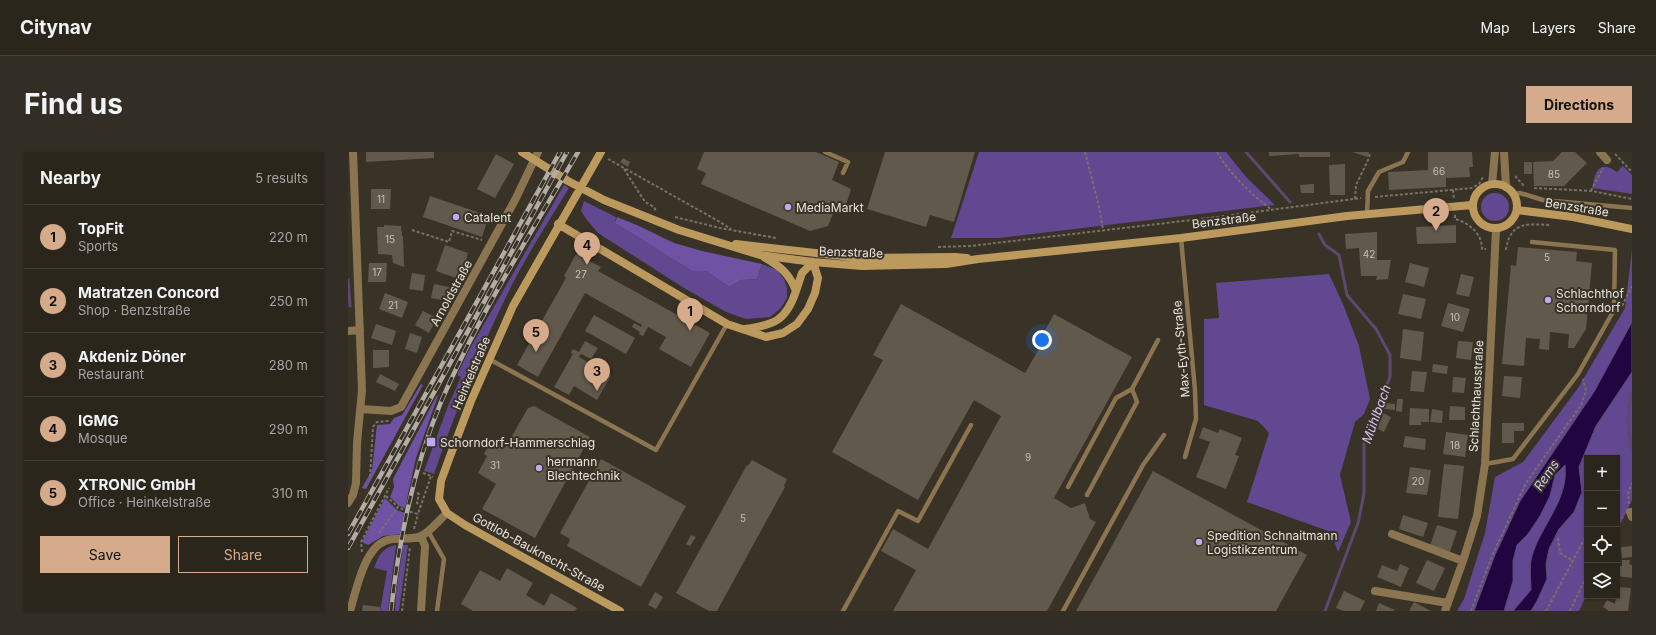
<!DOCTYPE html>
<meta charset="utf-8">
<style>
:root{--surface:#2b261c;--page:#332e25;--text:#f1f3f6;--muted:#a6a5a3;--line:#47433b;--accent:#d6ab8b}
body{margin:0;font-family:Inter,sans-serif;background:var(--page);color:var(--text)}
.controls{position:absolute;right:12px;bottom:12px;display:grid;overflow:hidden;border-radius:0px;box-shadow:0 1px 3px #0004}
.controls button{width:36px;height:36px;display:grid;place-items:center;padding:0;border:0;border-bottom:1px solid var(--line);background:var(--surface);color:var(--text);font:20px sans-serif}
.you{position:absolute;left:694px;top:188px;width:14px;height:14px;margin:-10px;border:3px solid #fff;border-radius:50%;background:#1a73e8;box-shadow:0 0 0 6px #1a73e833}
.badge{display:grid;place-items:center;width:26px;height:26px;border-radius:50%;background:var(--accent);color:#111;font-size:13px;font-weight:700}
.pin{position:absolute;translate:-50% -33px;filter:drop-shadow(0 1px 2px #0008)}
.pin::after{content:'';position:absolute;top:21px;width:14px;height:12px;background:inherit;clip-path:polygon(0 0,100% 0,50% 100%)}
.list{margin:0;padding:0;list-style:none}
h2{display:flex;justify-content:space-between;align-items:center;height:52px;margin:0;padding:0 16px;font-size:17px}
h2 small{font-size:13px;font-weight:400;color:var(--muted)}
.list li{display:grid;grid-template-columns:26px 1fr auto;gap:12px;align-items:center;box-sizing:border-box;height:64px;padding:0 16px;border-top:1px solid var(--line)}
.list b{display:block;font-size:15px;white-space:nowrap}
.list p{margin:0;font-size:13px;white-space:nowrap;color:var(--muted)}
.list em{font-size:13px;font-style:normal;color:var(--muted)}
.actions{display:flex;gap:8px;padding:12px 16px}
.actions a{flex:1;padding:9px 0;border:1px solid var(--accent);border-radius:0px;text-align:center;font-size:14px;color:var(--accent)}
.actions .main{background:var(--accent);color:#111}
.icon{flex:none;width:22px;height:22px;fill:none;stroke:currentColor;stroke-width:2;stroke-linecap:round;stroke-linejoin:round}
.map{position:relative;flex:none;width:1284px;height:459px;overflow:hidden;border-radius:0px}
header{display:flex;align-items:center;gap:24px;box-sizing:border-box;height:56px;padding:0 20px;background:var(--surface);border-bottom:1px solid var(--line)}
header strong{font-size:19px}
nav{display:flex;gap:22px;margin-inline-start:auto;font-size:14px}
.intro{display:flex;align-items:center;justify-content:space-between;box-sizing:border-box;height:96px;padding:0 24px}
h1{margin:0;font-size:28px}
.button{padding:10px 18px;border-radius:0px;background:var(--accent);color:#111;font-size:14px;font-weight:700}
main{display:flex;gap:24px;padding:0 24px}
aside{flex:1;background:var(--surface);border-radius:0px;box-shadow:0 1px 3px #0004}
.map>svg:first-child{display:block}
.green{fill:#624890}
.forest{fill:#7052a5}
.water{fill:#210541;stroke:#5d4870}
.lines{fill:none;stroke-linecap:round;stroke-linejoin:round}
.stream{stroke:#5d4870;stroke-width:3}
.building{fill:#61594c}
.path{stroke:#777167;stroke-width:2;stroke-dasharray:3 2;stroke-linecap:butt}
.lane{stroke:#8b7551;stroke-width:4.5}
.street{stroke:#8b7551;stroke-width:8}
.secondary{stroke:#bc9a5e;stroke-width:8}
.rail-casing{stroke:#b2ada4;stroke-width:4.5}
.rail{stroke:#393226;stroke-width:3;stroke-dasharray:9;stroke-linecap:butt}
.poi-dot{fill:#c0a8f3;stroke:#393226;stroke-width:1.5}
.labels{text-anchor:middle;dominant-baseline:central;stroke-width:4;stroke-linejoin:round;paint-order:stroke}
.number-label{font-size:10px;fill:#c6c0b8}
.poi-label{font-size:12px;fill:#e8e3dc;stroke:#393226;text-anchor:start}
.street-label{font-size:12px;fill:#e8e3dc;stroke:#393226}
.water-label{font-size:13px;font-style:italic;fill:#d3c6f3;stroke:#393226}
</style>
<header>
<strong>Citynav</strong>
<nav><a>Map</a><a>Layers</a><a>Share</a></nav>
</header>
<div class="intro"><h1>Find us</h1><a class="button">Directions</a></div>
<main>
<aside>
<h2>Nearby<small>5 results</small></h2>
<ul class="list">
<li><span class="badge">1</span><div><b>TopFit</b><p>Sports</p></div><em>220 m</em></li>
<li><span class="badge">2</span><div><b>Matratzen Concord</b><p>Shop · Benzstraße</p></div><em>250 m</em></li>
<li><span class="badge">3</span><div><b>Akdeniz Döner</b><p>Restaurant</p></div><em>280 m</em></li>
<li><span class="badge">4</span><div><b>IGMG</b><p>Mosque</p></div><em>290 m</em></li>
<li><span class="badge">5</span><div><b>XTRONIC GmbH</b><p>Office · Heinkelstraße</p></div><em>310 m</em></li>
</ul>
<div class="actions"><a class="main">Save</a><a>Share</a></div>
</aside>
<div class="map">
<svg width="1284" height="459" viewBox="0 0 1284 459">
<rect width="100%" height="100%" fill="#393226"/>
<path class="green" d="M631 0H878L899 26 927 53 651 86H603Z
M1275 14 1284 23V42L1244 36C1247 20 1251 7 1269 20Z
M216 33 221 36C199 72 175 109 157 147 129 204 107 262 86 322L76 319 100 254 113 225 109 223 121 198Z
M1133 55a14 14 0 1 1 28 0a14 14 0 1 1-28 0Z
M236 49 268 65 267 71 344 119H358L381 135 393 128 409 127 414 112 429 118 436 127 439 136V146L433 156 422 165 398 167 378 160 336 136 250 81 239 68 233 59Z
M1284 97V348L1269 379V306H1239V442L1231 459H1109L1116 447 1137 381 1147 325 1175 310 1230 236 1277 156Z
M981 122 995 152 1011 194 1022 247 1016 262 1007 270 992 323 1003 370 990 400 983 380 899 350 921 281 910 269 856 253V167L871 166 868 131Z
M48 393 40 459H32L39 419 26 416C30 404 35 395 48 393Z
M55 393H60L51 459H47L48 440Z"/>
<path class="forest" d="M269 65 291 74 326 91 354 99 414 112 409 127 393 128 381 135 358 119H344L267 71Z
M73 232 75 233 18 337 14 336 24 318 29 273 42 272 46 266 54 263Z
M89 243 90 244 68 306 57 356 51 354 42 345 46 335 45 327Z
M37 346 49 358 57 361 52 382 35 384 20 393 14 390Z"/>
<path class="water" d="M1284 170V220L1248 274 1231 315 1234 340 1226 360 1211 377 1201 397 1198 412 1199 427 1189 449 1183 459H1165L1183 438C1183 428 1181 414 1184 404 1193 373 1221 348 1217 313L1207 323 1202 344 1192 364 1180 382 1169 393 1165 409V429L1156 459H1126L1147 403 1172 349 1246 240Z"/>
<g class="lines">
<path class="stream" d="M898 0 942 50
M971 82 977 93 991 103 999 143 1028 177 1042 203V225L1016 289V342L1010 371 977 459
M0 128 2 154
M1284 240C1279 258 1279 279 1284 297"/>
</g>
<path class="building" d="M18 0H86V6L18 10Z
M356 0H468L491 10 484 28 503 37 497 56 489 52 480 74 462 79 353 32 358 21 349 17Z
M537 0H627L606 70 582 63 578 75 519 57Z
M921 0H982V5H951V2L921 4Z
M1004 0H1021L1020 5Z
M1080 0H1124L1125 15H1121L1122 25 1098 26V35L1041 38 1040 20 1080 18Z
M1214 0H1227L1239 11 1216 34H1186L1185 10 1205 9Z
M148 2 166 12 147 46 129 37Z
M275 6 282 10 280 15 272 10Z
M1176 10H1184V22H1176Z
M997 12V43H982L981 13Z
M966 32V41H953L952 33Z
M23 37H43L42 57H23Z
M82 44 141 64 134 85 75 65Z
M36 73 53 74 54 84H55L56 115 45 111 44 103 30 102 29 75H36Z
M1108 73V91L1069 92 1068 75Z
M1029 80V108H1043L1040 127 1028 128 1029 124H1013L1011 96 998 97 997 82Z
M97 93 120 101 116 117H114L111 127 88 119Z
M1170 95 1229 100 1228 109 1244 111 1238 177 1226 196H1220L1221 182 1202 180 1201 198 1191 197 1192 187 1178 186 1176 214 1154 212 1163 113 1168 114Z
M228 102 253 115 250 119 362 181 343 215 311 197 318 185 300 175 295 184 291 182 292 180 284 175 286 171 293 175 294 173 237 141 190 225 169 213 218 126 216 124Z
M21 111H39L38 130H20Z
M1062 111 1081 116 1076 135 1057 130Z
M64 121 77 123 75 139 61 137Z
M1113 122 1126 125 1121 145 1108 142Z
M86 132 101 135 99 149 83 146Z
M37 141 60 150 54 166 31 157Z
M1055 142 1078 147 1073 167 1050 162Z
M1100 151 1122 157 1115 180 1093 174Z
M553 152 677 221 692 195 689 193 706 162 784 205 706 346 723 356 737 351 742 367 748 370 699 459H545L568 418 533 399 545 377 580 397 653 264 626 248 570 348 484 300 535 208 525 203Z
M75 159 89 166 81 181 67 173Z
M246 163 287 186 278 202 237 179Z
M28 172 48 179 44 193 23 186Z
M1055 177 1076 180 1073 209 1052 206Z
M62 181 74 185 69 201 57 197Z
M237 189 250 196 243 207 233 202 231 205 263 224 249 248 226 234 221 243 206 235 225 202 223 201 225 197 231 200Z
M1110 189 1125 190 1123 208 1108 206Z
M25 198H41V215L25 216Z
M1085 212 1100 214 1099 222 1084 220Z
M1064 219 1079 220 1076 240 1062 239Z
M32 222 51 232 47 239 28 230Z
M1156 224 1174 225 1172 246 1154 244Z
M1105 225 1118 226 1116 241 1104 240Z
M1049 247H1055L1054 260 1048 259Z
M1037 251 1047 252V258L1036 257Z
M186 254 242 285 187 386 134 357 148 332 130 321 139 304 136 302 143 288 157 296 180 256Z
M1102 254 1117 255V268H1101Z
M1062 256 1081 257V270H1073V273H1061Z
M1084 257 1095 259 1094 271 1082 270Z
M1033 260 1043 265 1036 280 1026 275Z
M1154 271H1176V279H1166V291H1154Z
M855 275 870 281 872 277 894 286 887 303 891 304 878 337 848 325 862 290 851 286Z
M1098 280 1120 283 1117 305 1095 302Z
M1057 284 1078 287 1077 298 1055 295Z
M253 307 338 354 293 435 219 394 222 387 212 381Z
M404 308 439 327 436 334 437 335 369 459H361L328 441 399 313 400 314Z
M1096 312 1116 314 1110 367 1090 365Z
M1062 315 1083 318 1079 343 1058 341Z
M805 319 959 403 928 459H728Z
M1055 363 1080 371 1075 385 1051 377Z
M1089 373 1109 379 1102 400 1082 394Z
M343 383 348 385 342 394 338 392Z
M1284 394V405L1274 406 1273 395Z
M1079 408 1097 416 1086 439 1068 431Z
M1274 408H1282L1281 412 1284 413V426L1269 424V414H1274Z
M1052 412 1061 416 1053 435 1029 425 1034 413 1049 419Z
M159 416 185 431 178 443 196 454 203 441 229 456 227 459H125L113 452 132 418 152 429Z
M1269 435 1283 436 1280 459H1261L1255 455 1259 448 1267 452 1268 444H1269Z
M996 439 1017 449 1012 459H996L988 456Z
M307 440 315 445 308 457 300 453Z
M1066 450 1083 459H1061Z
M1031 451 1047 458 1046 459H1028Z
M15 453 32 455V459H14Z"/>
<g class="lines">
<path class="path" d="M737 0 751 54 755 78
M869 0C880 20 905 44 924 58
M1267 2 1284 20
M260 7 372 70 383 77
M276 17 297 50 306 55 308 59
M1167 24 1176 34
M1186 36 1244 39 1284 47
M1105 38 1106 47
M1243 39 1255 16
M1027 45 1124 36 1131 32 1135 25
M1007 47 1008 33 1021 6 1022 0
M1107 63V67C1121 71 1134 81 1134 97H1138
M327 65 372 76 428 86
M64 78 101 90 104 79 134 88
M590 95 622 94 869 65 1013 46
M1157 97H1158C1163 69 1179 72 1203 73
M1274 154 1284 134
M75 321 83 324
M22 325 25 275 29 270 40 269V268
M69 341 71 342 69 351 73 355
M38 344 50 355
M1281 352 1280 342 1284 331
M1269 369 1275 365
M66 377 70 362
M31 381 50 355 59 359 70 362 83 324 85 325
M1210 386 1212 401 1225 409
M14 400 13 390 41 336
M54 459 62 395
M1123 459 1144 404 1178 331 1233 253 1238 239 1235 227
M1198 459 1239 382
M1222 459 1239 423"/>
<path class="lane" d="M477 0 500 10 495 21
M1166 43 1172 41 1195 48 1284 56
M1019 62 1020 39 1031 20 1055 10 1060 0
M833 86 847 238 848 267 837 305
M141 207 308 298 379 172
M1137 312 1165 307 1230 222 1266 158 1267 98 1184 90
M720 335 768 246 784 237
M739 343 789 250 784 237 810 188
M80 379 96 407 89 459
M495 459 550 359 570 369 623 273
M715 459 795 313 816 283"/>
<path class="street" d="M1156 0 1158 35
M1252 0 1259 8
M1144 32 1147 0
M0 179 12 178
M13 257 43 259 53 255 167 48 190 0
M0 351 5 343 8 331 9 291 14 238 5 0
M1282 360 1284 365
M1044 382 1115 409
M1027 439 1100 451
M2 459C8 439 16 397 37 389 48 384 62 389 73 384 82 380 91 368 99 361
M73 459 77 394 73 384
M1097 459 1115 409 1129 364 1137 312 1148 77"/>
<path class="secondary" d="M174 0 220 29 256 48 331 78 412 103 465 110 514 114 598 112 630 107 833 86 999 64 1124 53
M253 0 165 154 123 249 101 307 93 329 91 347 99 361 117 373 272 459
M1125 54a22 22 0 1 1 44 0a22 22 0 1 1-44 0Z
M1169 58 1225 65 1284 77
M210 72 379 172 418 185 435 181 449 172 460 157 467 141 470 126 465 110
M388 92 512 106 607 105 619 106
M448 139 454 121 465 110
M397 177C426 173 438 169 448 139 441 121 433 115 416 105"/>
<defs>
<path id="rail" d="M0 382 212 0
M0 396 219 0
M43 459C51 387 65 317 93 250 130 164 183 81 230 0"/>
</defs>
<use href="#rail" class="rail-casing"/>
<use href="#rail" class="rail"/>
</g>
<g class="poi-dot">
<circle cx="440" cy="55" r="4"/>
<circle cx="108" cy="65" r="4"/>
<circle cx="1200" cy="148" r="4"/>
<rect x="78" y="285" width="10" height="10" rx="2"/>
<circle cx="191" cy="316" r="4"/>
<circle cx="851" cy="390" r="4"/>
</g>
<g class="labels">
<g class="number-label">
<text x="1091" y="19">66</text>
<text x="1206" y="22">85</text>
<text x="33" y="47">11</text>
<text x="42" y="87">15</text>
<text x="1021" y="102">42</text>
<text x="1199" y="105">5</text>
<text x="29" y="120">17</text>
<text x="233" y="122">27</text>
<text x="45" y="153">21</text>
<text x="1107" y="165">10</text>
<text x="1107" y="293">18</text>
<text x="680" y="305">9</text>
<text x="147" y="313">31</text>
<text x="1070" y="329">20</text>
<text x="395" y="366">5</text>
</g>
<g class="poi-label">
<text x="448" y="55">MediaMarkt</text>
<text x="116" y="65">Catalent</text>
<text x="1208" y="141">Schlachthof<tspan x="1208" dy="14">Schorndorf</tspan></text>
<text x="92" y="290">Schorndorf-Hammerschlag</text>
<text x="199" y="309">hermann<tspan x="199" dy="14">Blechtechnik</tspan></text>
<text x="859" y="383">Spedition Schnaitmann<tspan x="859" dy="14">Logistikzentrum</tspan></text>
</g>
<g class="street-label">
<text transform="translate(1229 55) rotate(9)">Benzstraße</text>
<text transform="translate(876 68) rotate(-7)">Benzstraße</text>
<text transform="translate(503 100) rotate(2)">Benzstraße</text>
<text transform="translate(103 141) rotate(-61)">Arnoldstraße</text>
<text transform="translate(833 197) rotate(-95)">Max-Eyth-Straße</text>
<text transform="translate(123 221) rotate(-67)">Heinkelstraße</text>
<text transform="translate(1128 244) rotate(-87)">Schlachthausstraße</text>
<text transform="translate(191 400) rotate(29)">Gottlob-Bauknecht-Straße</text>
</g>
<g class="water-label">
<text transform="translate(1028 262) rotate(-70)">Mühlbach</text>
<text transform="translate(1198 323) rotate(-56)">Rems</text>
</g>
</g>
</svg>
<div class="controls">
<button>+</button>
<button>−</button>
<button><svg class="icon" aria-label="locate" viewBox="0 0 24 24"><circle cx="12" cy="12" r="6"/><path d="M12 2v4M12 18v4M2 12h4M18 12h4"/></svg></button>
<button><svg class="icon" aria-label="layers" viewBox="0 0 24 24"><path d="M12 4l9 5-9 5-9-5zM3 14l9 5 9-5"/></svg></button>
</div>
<div class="you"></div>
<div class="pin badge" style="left:342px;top:179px">1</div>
<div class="pin badge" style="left:1088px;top:79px">2</div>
<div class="pin badge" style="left:249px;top:239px">3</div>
<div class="pin badge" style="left:239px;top:113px">4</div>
<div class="pin badge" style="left:188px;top:200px">5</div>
</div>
</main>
